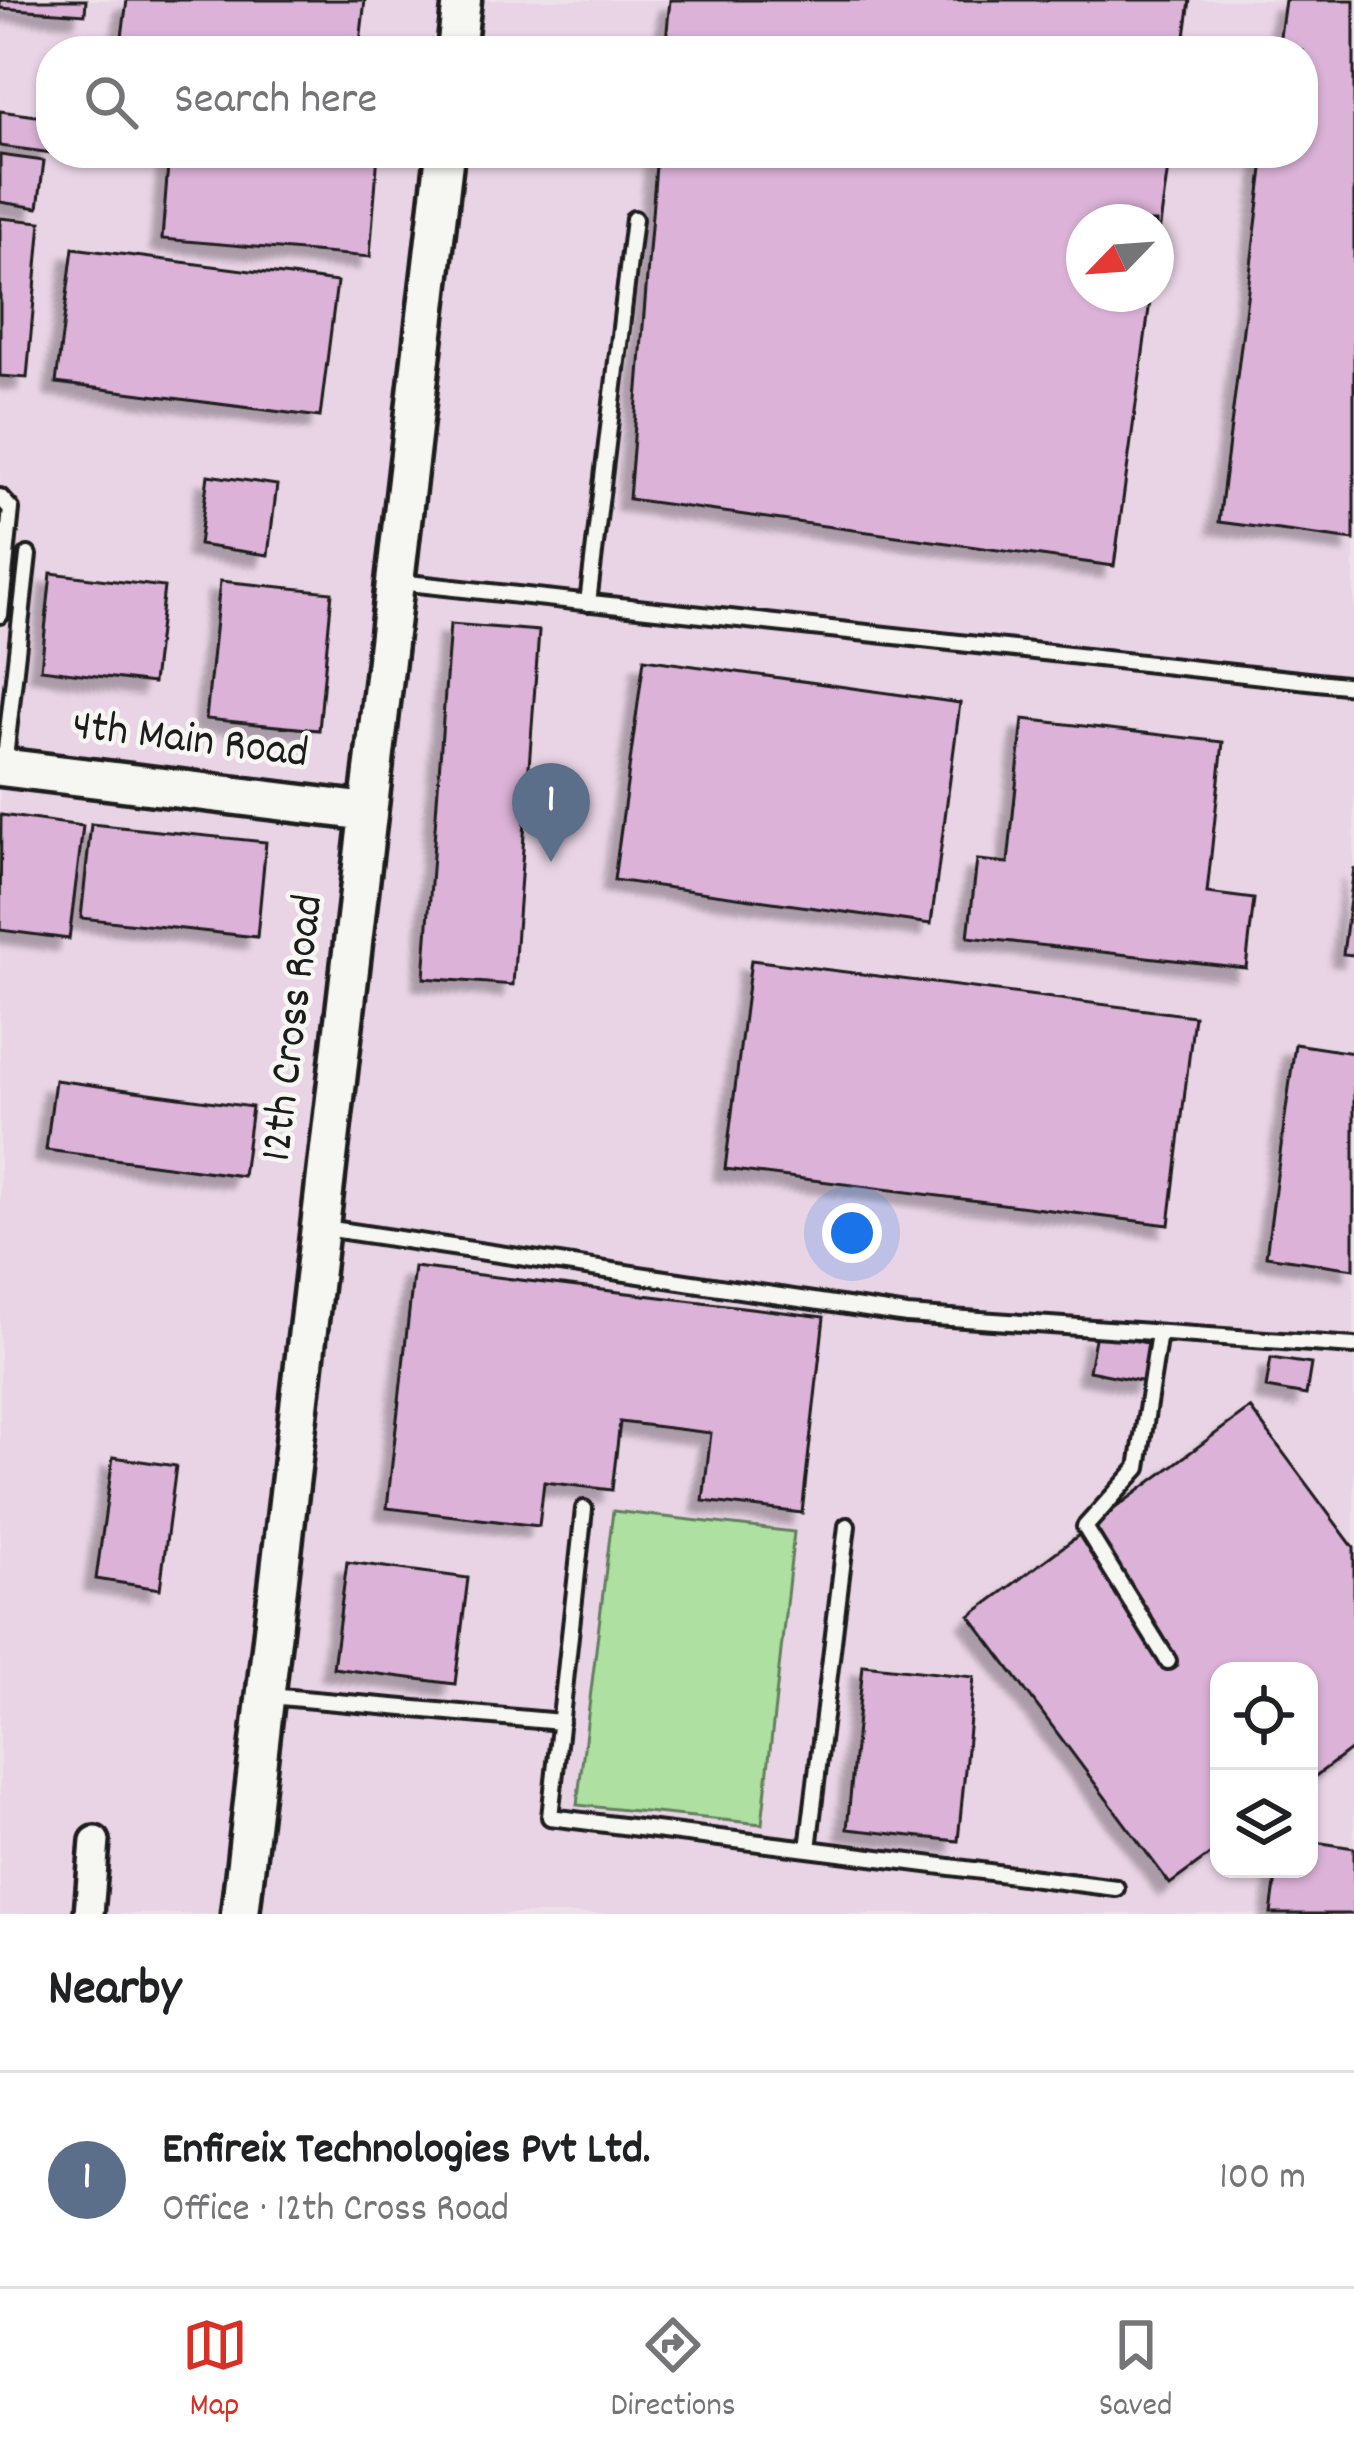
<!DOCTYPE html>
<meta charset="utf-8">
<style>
:root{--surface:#fff;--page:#f2f2f2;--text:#202124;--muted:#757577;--line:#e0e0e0;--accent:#d93025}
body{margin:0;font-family:Dekko,sans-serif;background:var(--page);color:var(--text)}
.controls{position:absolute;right:36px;bottom:36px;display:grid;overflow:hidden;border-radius:24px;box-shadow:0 3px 9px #0004}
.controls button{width:108px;height:108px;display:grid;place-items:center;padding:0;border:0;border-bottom:3px solid var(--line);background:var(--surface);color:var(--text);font:60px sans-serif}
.compass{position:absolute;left:1066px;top:204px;width:108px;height:108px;border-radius:50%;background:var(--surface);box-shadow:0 3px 9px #0004;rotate:245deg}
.you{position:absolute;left:852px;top:1233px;width:42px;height:42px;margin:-30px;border:9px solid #fff;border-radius:50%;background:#1a73e8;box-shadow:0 0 0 18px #1a73e833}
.badge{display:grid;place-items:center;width:78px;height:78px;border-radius:50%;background:var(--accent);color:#fff;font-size:39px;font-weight:700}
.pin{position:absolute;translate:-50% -99px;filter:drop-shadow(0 3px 6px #0008)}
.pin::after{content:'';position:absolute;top:63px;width:42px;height:36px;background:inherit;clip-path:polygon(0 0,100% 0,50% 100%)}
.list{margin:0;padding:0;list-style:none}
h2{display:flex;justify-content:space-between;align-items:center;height:156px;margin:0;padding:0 48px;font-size:51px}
h2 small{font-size:39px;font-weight:400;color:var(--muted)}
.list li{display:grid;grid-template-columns:78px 1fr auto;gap:36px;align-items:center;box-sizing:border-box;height:216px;padding:0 48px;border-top:3px solid var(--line)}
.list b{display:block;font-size:45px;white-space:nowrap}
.list p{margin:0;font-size:39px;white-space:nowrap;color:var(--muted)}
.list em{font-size:39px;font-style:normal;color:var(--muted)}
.icon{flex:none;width:66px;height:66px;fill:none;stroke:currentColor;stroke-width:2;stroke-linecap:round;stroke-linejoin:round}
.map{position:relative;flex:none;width:1354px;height:1914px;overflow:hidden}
.search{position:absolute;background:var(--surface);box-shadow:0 3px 9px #0004;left:36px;right:36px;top:36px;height:132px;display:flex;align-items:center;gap:30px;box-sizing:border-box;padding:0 42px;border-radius:48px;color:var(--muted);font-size:45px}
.sheet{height:372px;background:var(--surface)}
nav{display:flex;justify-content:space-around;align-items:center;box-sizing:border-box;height:168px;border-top:3px solid var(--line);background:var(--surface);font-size:33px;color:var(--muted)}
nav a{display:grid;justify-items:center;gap:6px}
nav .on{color:var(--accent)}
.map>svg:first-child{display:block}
.built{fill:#e9d4e5;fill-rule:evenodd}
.green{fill:#ade0a1;stroke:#647e5e;stroke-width:3}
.building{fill:#dcb2d8;stroke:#1c1c1c;stroke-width:3;filter:url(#shadow)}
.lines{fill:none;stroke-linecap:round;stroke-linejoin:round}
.lane-casing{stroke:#1c1c1c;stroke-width:22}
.street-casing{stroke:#1c1c1c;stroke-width:36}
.secondary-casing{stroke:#1c1c1c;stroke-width:45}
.lane{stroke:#f6f6f2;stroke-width:14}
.street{stroke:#f6f6f2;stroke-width:27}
.secondary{stroke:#f6f6f2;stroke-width:36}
.labels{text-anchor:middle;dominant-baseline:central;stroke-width:9;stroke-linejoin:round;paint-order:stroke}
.street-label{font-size:45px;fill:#1c1c1c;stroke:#f6f6f2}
</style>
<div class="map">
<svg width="1354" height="1914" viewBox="0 0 1354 1914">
<defs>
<filter id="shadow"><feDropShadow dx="-11" dy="11" stdDeviation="3" flood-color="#0004"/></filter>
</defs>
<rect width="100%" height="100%" fill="#eee2ea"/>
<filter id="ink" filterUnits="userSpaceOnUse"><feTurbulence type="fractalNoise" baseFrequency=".00833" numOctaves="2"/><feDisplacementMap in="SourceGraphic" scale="24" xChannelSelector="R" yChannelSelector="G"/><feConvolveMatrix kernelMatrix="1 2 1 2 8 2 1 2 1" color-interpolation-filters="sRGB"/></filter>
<g filter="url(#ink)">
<path class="built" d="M0 0H1354V1914H0ZM51 51H1303V153H51ZM1084 222H1156V294H1084ZM1219 1671H1309V1869H1219Z"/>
<path class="green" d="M613 1511 794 1532 762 1824 577 1805Z"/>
<path class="building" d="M0 0H86L85 14 0 8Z
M127 0H365L359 51H175L121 44Z
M670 0H1190L1183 51H665Z
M1285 0H1354V540L1219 522 1265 153H1303V51H1278Z
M0 111 51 118 52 153 0 146Z
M169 153H378L370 257 162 239Z
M657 153H1170L1156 255V222H1084V294H1151L1114 566 629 499Z
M0 155 44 161 38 208 0 202Z
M0 218 41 222 27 378 0 376Z
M73 248 337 282 320 417 56 383Z
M208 475 277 485 268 555 199 545Z
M51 573 164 587 153 683 41 669Z
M220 581 332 592 319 730 206 719Z
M450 624 539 631 513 985 424 978Z
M644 659 960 703 931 924 614 880Z
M1023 719 1223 742 1207 893 1254 899 1246 968 968 937 977 860 1008 863Z
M1 815 83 826 69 939 0 930Z
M91 824 266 842 257 937 81 918Z
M1354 868V955L1343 954Z
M751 960 1194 1016 1169 1225 725 1169Z
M1295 1044 1354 1053V1269L1266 1256Z
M55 1080 252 1107 243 1176 46 1150Z
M414 1267 824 1317 802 1513 703 1501 711 1433 620 1422 612 1490 544 1482 539 1526 387 1508Z
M1096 1333 1152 1344 1145 1382 1089 1371Z
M1271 1358 1311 1364 1306 1395 1266 1388Z
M1250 1408 1354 1548V1747L1309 1781V1671H1219V1848L1170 1884 970 1616Z
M113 1457 176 1466 160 1589 96 1579Z
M347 1562 468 1578 455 1684 333 1668Z
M863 1665 974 1677 958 1841 847 1829Z
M1309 1841 1354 1848V1914H1271L1277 1869H1309Z"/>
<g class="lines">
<defs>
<path id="lane" d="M0 497 11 509 0 615
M399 582 1354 686
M588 603 634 219
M4 767 28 555
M325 1228 907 1315 1354 1346
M1159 1333 1138 1468 1085 1527 1168 1661
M584 1509 550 1817 808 1849 847 1526
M269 1696 561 1722
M808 1849 1116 1888"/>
<path id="street" d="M89 1914 95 1841"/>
<path id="secondary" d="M456 51 462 0
M0 767 368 812
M240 1914 445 153"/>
</defs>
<use href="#lane" class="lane-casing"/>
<use href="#street" class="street-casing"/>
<use href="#secondary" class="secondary-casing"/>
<use href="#lane" class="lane"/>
<use href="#street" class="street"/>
<use href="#secondary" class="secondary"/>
</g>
</g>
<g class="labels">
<g class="street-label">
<text transform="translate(190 742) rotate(7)">4th Main Road</text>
<text transform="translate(295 1028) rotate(-83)">12th Cross Road</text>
</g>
</g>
</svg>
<div class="controls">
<button><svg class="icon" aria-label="locate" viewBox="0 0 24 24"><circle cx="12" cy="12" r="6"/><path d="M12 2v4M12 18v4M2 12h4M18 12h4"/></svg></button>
<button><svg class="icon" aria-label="layers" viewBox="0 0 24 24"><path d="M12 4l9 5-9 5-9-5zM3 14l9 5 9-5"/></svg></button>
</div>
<svg class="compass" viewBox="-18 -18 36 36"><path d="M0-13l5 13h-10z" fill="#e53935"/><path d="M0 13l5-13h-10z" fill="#757577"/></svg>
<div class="you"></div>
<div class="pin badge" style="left:551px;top:862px;background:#5c6f8a">1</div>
<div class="search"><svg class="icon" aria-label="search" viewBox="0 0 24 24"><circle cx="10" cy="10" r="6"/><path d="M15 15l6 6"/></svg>Search here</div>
</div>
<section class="sheet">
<h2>Nearby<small></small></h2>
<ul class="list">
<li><span class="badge" style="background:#5c6f8a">1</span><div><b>Enfireix Technologies Pvt Ltd.</b><p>Office · 12th Cross Road</p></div><em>100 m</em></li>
</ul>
</section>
<nav>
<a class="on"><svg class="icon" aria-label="map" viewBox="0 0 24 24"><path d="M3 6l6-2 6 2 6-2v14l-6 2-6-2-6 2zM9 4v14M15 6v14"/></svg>Map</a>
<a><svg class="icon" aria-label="directions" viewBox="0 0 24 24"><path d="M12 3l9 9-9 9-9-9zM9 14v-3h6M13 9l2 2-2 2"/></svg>Directions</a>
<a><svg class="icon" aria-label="saved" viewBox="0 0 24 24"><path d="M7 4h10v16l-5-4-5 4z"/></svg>Saved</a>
</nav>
